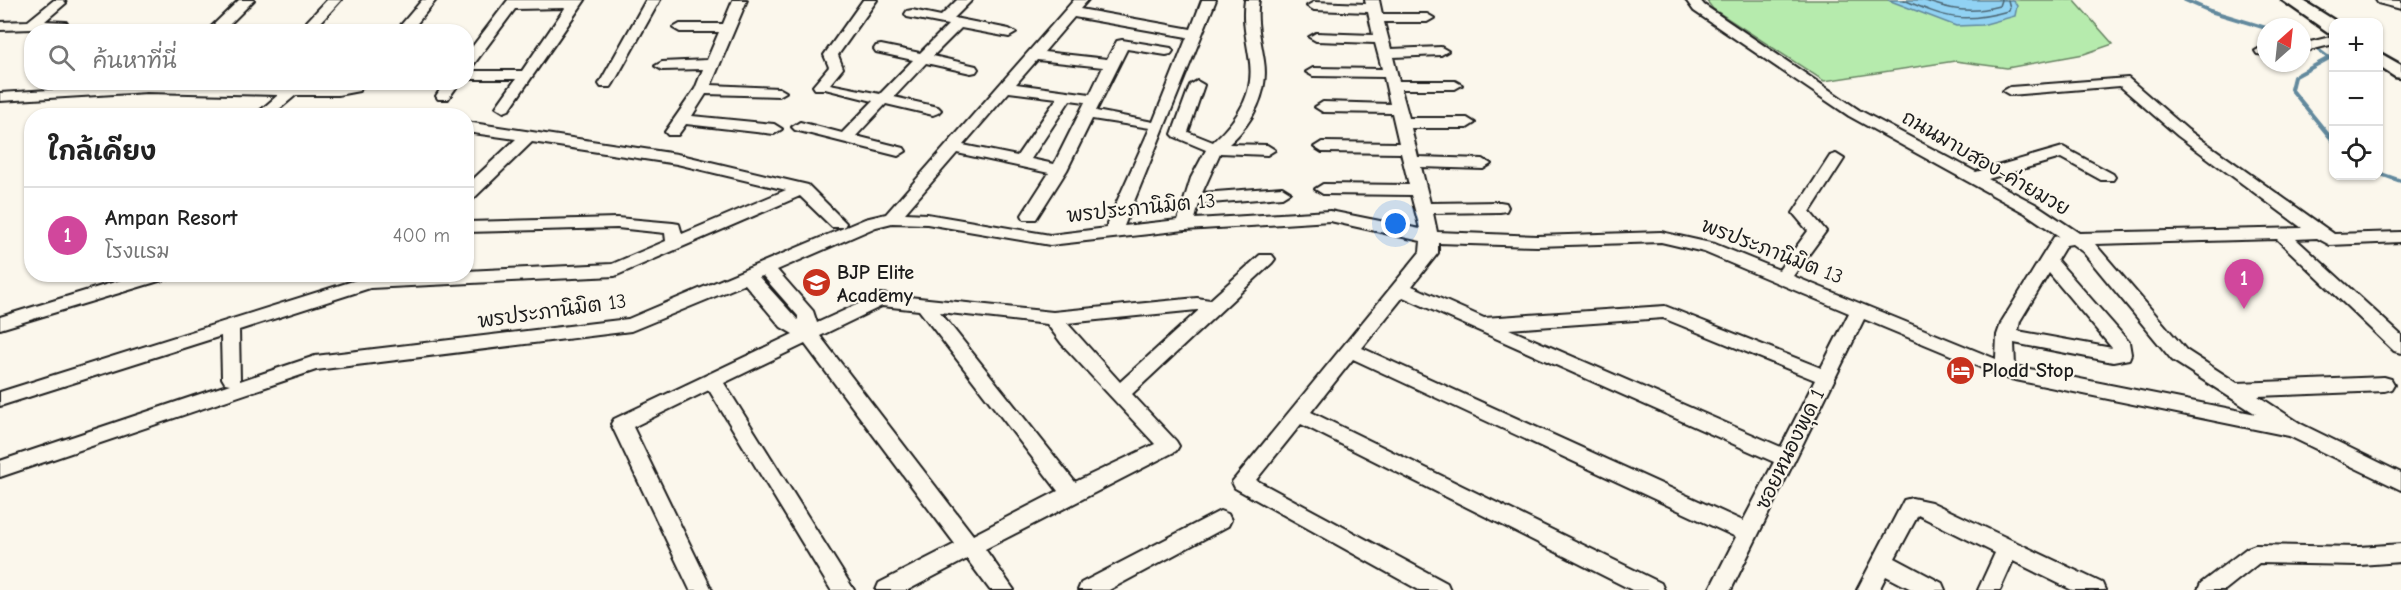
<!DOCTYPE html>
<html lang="th">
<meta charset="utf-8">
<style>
:root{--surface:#fff;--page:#f6f6f6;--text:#222;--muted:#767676;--line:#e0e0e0;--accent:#c8321e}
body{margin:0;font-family:"Comic Neue","Playpen Sans Thai",sans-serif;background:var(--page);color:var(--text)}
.controls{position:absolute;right:18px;top:18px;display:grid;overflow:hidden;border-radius:12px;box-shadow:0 2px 4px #0004}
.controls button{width:54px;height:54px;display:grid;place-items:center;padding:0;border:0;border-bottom:2px solid var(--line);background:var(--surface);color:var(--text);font:30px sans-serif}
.compass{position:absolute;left:2257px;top:18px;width:54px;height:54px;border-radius:50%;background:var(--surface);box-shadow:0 2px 4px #0004;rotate:27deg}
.you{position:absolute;left:1396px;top:224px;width:21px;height:21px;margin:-15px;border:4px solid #fff;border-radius:50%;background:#1a73e8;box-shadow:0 0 0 9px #1a73e833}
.badge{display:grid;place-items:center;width:39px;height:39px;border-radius:50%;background:var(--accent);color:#fff;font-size:20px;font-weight:700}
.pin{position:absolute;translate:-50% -50px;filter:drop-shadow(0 2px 3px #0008)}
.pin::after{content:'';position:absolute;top:32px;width:21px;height:18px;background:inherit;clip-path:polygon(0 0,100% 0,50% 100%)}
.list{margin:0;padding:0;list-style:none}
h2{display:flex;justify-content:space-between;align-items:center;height:78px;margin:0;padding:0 24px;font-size:26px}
h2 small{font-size:20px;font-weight:400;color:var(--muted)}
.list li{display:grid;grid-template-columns:39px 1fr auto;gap:18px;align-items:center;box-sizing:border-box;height:96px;padding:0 24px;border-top:2px solid var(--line)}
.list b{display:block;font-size:22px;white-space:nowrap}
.list p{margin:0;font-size:20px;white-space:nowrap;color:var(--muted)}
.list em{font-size:20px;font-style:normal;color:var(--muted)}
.icon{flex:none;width:33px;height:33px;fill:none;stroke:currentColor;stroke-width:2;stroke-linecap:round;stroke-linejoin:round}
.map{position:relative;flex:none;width:2401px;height:590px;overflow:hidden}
.search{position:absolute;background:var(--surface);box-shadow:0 2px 4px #0004;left:24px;top:24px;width:450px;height:66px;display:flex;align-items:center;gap:15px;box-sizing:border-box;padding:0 21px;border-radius:24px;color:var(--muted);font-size:22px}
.panel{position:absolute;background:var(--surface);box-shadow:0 2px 4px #0004;left:24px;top:108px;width:450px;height:174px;border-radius:24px}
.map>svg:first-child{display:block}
.green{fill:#b6ebad;stroke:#698464;stroke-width:1.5}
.water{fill:#91d2f3;stroke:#62899d;stroke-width:1.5}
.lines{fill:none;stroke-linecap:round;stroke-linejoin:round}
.shore{stroke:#4b6572;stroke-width:1.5}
.stream{stroke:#62899d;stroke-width:4}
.minor-casing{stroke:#1c1c1c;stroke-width:4}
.major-casing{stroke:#1c1c1c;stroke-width:5}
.minor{fill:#fbf7ec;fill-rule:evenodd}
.major{fill:#fbf7ec;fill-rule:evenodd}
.labels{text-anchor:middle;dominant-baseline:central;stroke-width:4.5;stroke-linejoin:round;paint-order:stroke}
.street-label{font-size:20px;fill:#1c1c1c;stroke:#fbf7ec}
.poi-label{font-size:20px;font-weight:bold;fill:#1c1c1c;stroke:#fbf7ec;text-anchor:start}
</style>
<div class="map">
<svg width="2401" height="590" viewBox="0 0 2401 590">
<rect width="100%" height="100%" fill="#fbf7ec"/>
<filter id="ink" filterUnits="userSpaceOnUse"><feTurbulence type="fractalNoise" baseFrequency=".0167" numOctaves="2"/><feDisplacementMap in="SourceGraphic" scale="12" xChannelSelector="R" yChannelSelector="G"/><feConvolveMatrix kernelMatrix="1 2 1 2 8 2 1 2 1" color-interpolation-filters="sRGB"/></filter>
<g filter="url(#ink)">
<path class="green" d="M1706 0H2074L2113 44 2084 54 2007 68 1955 61 1824 81 1713 9Z"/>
<path class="water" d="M1888 0H2013L2017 6 2015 16 1982 25 1956 26Z"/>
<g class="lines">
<path class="shore" d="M1904 0C1946 18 1962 24 2008 11L2010 8 2008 0
M1923 0C1950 10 1971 14 1999 6L2001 0"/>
<path class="stream" d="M2185 0 2210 11 2266 28
M2302 38 2329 58 2294 77 2291 89 2334 142
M2378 173 2401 181"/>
<defs>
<path id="minor" d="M54 0H63L66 3 45 21 66 22 68 25 66 28 0 30V22L28 21Z
M239 0H254L222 32H206Z
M327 0H341L312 32H297Z
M422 0H436L410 32H395Z
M508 0H585L509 110 504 112 496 107 516 79H466V71H522L565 8 515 9 471 68 466 69V55Z
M646 0H660L613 84 611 87H601L599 84Z
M733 0H747L711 85 779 88 786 92 779 96 706 94 692 116 774 124 782 129 774 134 686 124 678 135H668L665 132 695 89 703 69 662 70 655 66 662 62 707 60 719 32H680L673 28 680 24H723Z
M863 0H877L838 55 843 68 830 84 880 94 913 60 876 52 874 49 876 46 881 45 920 53 948 25 907 17 905 14 907 11 912 10 941 16 957 0H972L954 18 1009 29 1016 33 1009 37 961 28 933 56 976 66 978 69 976 72 971 73 926 63 894 97 938 107 941 110 938 113 933 115 886 104 856 136 904 148 906 151 898 156 795 130 792 127 800 122 842 133 873 101 825 89H815L813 86 829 67 824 55Z
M1074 0H1088L1080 9 1191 29 1202 0H1216L1124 226 1178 220 1191 178 1206 150 1175 137 1172 134 1190 85 1197 81 1204 85 1188 132 1213 142C1239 118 1256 92 1249 56 1246 36 1242 20 1245 0H1259C1255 21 1261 40 1264 61 1269 92 1253 123 1229 144L1267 145 1275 150 1267 155 1220 153 1202 193 1282 187 1290 192 1282 197 1199 204 1195 219 1330 211 1420 229 1411 195 1323 194 1315 189 1323 184 1409 185 1401 153 1322 152 1314 147 1322 142 1399 143 1392 113 1323 112 1315 107 1323 102 1390 104 1384 77 1313 76 1306 72 1313 68 1382 69 1375 43 1316 41 1309 37 1316 33 1373 35 1368 12 1314 10 1307 6 1314 2 1366 4 1365 0H1379L1382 14H1427L1434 18 1427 22H1384L1391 49 1441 47 1448 51 1441 55 1393 57 1399 81H1455L1462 85 1455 89H1401L1409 118H1467L1475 123 1467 128H1411L1418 157 1483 159 1491 164 1483 169 1421 167 1430 203 1500 202 1506 203 1508 207 1506 211 1500 212 1433 213 1437 232 1537 236 1661 232 1715 244 1779 270 1808 231 1793 213 1830 156 1836 154 1844 159 1810 212 1826 231 1793 276 1996 359 1997 335 2002 321 2054 237 2059 236 2025 213 1849 116 1694 11 1686 0H1700L1704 5 1859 110 1976 172 2063 147 2113 174 2115 177 2113 180H2101L2061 158 1988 179 2037 205 2079 233 2302 228 2178 136 2120 86 2010 95 2003 91 2010 87 2128 78 2188 130 2334 234 2401 232V242L2330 245 2317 238 2296 239 2401 335V353L2394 351 2277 239 2095 244 2186 350 2237 383 2384 377 2391 379 2394 384 2391 389 2384 391 2258 396 2301 424 2401 473V490L2289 436 2006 378 1864 319 1731 590H1709L1736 537 1353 359 1311 412 1661 583 1664 590H1632L1301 424 1256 480 1447 583 1450 590H1419L1235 488 1232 482 1420 252 1421 241 1330 221 1185 230 1050 245 927 224 892 223 876 227 777 270 813 311 817 323 880 294 1053 312 1197 298 1210 300 1260 255H1272L1275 259 1272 263 1132 394 1176 441 1179 446 1176 451 985 549 1014 590H990L967 559 908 590H876L879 583 955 544 805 344 724 383 854 590H831L709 390 633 427 712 590H690L611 424 614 419 793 334 781 327 745 284 631 331 316 370 0 477V461L230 384 225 383 222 378 221 336 0 406V392L369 276 466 274V271L612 264 666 241 665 233 617 228 466 232V222L617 218 673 223 679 224 682 234 786 190 677 164 532 142 472 200 466 201V186L516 139 466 132V122L677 154 808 185 846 223 844 227H832L800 196 615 276 370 288 239 330 240 381 315 356 628 319 865 219 886 214ZM1074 17 1187 37 1153 122 1096 111 1127 49 1166 55 1171 54 1173 51 1171 48 1122 40 1117 41 1107 59 1044 52ZM1037 60 1103 67 1090 94 1016 84ZM1009 92 1057 98 1017 156 963 145ZM1070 100 1085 102 1054 164 1031 159ZM1092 119 1150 128 1107 224V228L1050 235 927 214 905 213 957 153 1049 173 1022 215 1024 219H1036L1067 170ZM1661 242 1704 252 1849 313 1821 368 1665 306 1484 318 1412 286 1438 253V243L1537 246ZM2072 244 2083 252 2172 360 2256 414 2015 366 2014 343 2113 362 2129 359 2131 354 2129 342 2057 260 2066 245ZM2049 273 2112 348 2018 331 2020 321ZM763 276 798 316V320L759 277ZM1403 297 1774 462 1743 521 1362 348ZM882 306 919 310 1058 491 973 535 820 336ZM1199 310 1120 382 1067 323 1197 310ZM940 312 1047 324 1062 344 1155 444 1075 482ZM1663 318 1815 380 1781 447 1509 329Z
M2376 0 2401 1V9L2378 3Z
M2334 36V44L2302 52V44Z
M2262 47H2266V55L2257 54 2255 51Z
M351 82H366L359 91 338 95H296L271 116H254L278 95 147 92 0 101V93L147 84 338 87Z
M445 82H460L448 99H438L436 96Z
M141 274H172L169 278 0 329V317Z
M1912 498 1931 502 2102 583 2105 590H2072L2013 561 2000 590H1978L1995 553 1918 515 1895 558 1942 583 1945 590H1913L1886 576 1879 590H1857L1904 500Z
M1220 511 1228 514 1231 520 1228 526 1109 590H1078L1081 583Z
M2401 544V562L2360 565 2259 563 2225 590H2198L2201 583 2247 548 2255 545 2360 547Z"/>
<path id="major" d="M2282 0H2302L2337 22H2334V33L2328 32Z
M2378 52 2401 65V78L2395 77 2378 66Z"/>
</defs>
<use href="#minor" class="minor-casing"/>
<use href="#major" class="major-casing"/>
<use href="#minor" class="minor"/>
<use href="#major" class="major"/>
</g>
</g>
<defs>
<symbol id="school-disc" viewBox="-11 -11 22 22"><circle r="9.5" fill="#c8321e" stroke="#fbf7ec"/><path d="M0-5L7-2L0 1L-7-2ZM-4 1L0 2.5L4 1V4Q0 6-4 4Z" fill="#fff"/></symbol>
<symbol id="hotel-disc" viewBox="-11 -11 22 22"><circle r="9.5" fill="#c8321e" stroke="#fbf7ec"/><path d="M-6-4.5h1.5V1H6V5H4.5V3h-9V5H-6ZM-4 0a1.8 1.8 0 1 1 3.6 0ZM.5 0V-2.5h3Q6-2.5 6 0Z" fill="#fff"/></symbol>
</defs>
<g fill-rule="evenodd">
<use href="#school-disc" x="800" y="266" width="33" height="33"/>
<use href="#hotel-disc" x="1944" y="354" width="33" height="33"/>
</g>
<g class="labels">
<g class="street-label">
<text transform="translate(1986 163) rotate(30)">ถนนมาบสอง-ค่ายมวย</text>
<text transform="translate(1141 208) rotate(-6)">พรประภานิมิต 13</text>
<text transform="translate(1772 251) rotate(21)">พรประภานิมิต 13</text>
<text transform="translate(552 311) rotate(-8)">พรประภานิมิต 13</text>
<text transform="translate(1790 449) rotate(-64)">ซอยหนองพุด 1</text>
</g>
<g class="poi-label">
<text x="837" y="272">BJP Elite<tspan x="837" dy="23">Academy</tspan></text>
<text x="1982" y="370">Plodd Stop</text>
</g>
</g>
</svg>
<div class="controls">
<button>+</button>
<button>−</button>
<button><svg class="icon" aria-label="locate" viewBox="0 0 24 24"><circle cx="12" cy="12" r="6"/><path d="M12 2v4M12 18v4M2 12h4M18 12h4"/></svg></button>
</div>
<svg class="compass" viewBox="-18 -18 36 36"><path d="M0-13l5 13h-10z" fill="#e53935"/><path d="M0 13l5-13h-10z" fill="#767676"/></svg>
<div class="you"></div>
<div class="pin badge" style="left:2244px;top:309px;background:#d1479c">1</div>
<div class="search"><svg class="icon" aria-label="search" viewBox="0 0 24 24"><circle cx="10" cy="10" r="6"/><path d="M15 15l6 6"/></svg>ค้นหาที่นี่</div>
<section class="panel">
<h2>ใกล้เคียง<small></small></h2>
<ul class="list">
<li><span class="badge" style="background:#d1479c">1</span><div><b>Ampan Resort</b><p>โรงแรม</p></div><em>400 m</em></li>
</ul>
</section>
</div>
